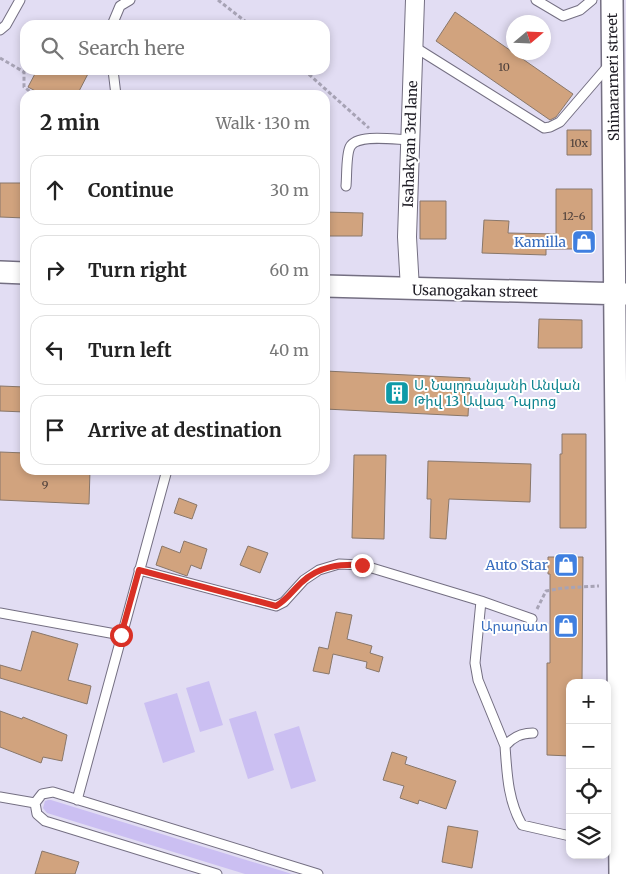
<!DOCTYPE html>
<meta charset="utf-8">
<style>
:root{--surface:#fff;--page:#f2f2f2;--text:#222;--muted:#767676;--line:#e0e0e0}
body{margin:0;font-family:Merriweather,"Noto Sans Armenian",serif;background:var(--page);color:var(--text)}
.controls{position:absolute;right:15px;bottom:15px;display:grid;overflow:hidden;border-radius:10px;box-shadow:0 2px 8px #0003}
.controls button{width:45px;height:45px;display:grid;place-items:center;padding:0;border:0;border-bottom:1px solid var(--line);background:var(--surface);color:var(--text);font:25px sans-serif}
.compass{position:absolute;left:506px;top:15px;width:45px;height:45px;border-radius:50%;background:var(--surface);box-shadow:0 2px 8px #0003;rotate:71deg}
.stop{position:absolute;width:15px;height:15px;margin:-11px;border:4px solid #d93025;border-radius:50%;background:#fff}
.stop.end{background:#d93025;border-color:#fff;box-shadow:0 1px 5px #0008}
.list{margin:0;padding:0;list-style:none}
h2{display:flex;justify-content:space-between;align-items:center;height:65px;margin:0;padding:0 20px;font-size:21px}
h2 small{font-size:16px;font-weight:400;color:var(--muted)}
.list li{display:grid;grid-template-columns:32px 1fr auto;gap:15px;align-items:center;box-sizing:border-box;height:70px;margin:0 10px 10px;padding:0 10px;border:1px solid var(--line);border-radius:15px}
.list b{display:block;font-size:19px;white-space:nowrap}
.list em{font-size:16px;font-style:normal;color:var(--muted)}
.icon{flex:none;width:28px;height:28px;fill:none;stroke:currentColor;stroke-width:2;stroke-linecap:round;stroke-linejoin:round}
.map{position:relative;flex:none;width:626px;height:874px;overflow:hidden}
.search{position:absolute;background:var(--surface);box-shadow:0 2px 8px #0003;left:20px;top:20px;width:310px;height:55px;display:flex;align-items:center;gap:12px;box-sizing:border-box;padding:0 18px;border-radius:15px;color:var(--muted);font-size:19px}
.panel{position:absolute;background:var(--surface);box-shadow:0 2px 8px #0003;left:20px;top:90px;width:310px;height:385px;border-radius:15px}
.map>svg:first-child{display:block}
.green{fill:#cbbff2}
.building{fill:#d1a37e;stroke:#89776a}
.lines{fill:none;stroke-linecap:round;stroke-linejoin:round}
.service-casing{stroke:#746f82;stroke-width:11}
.minor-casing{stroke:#746f82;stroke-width:20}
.tertiary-casing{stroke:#746f82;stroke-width:24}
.path{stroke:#a7a3b5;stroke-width:3;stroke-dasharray:4 2.5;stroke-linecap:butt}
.service{stroke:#fff;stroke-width:9}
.minor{stroke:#fff;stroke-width:18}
.tertiary{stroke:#fff;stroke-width:21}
.route{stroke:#d93025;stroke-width:6}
.labels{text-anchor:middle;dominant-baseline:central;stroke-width:4;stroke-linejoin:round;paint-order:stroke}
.number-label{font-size:11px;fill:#4b3e3a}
.street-label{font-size:14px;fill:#1e1c24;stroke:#fff}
.shop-label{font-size:14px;fill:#366cbe;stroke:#fff;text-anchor:end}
.culture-label{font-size:14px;fill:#0d838f;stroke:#fff;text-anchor:start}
</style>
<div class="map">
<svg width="626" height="874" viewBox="0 0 626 874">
<rect width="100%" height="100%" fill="#e2ddf3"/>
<path class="green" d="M209 681 223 725 200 732 186 688Z
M177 693 195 752 163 763 144 703Z
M256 711 274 770 248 779 229 719Z
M299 726 316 781 291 789 274 734Z
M48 800H51L292 874H245L47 813 43 808 45 801Z"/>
<path class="building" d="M455 12 573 94 556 117 550 120 436 41Z
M37 70H90L77 95H43L28 87Z
M567 130H591V155H567Z
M0 183H25V218L0 217Z
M556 189H592V242L586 249H546V255L482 253 484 220 509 221 508 233 556 234Z
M420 201H446V239H420Z
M325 212 363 213 362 236H325Z
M539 319 582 320V348H538Z
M325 371 470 378 468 416 325 409Z
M0 386 25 387V412L0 411Z
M562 434H586V528H560V454H562Z
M0 452 25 453V470H90L89 504 0 500Z
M354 455H386L384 539 352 538Z
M428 461 531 464 530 502 449 499 446 539 430 538 431 499H427Z
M179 498 197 505 192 519 174 513Z
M184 541 207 549 201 569 191 565 187 576 156 565 162 546 180 553Z
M248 546 268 553 260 573 240 565Z
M548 557H583L582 683H570V756L547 755V663H550V574H548Z
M336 612 352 615 347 639 372 646 370 653 383 657 379 672 366 668 367 662 333 654 329 674 313 671 319 647 328 649Z
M32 631 78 644 68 680 91 686 87 704 0 678V665L21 671Z
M0 711 22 719 23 717 67 735 62 761 43 757 41 763 0 747Z
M392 752 407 757 405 764 456 781 446 809 419 800 418 804 400 798 404 786 383 780Z
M448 826 478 831 472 868 442 862Z
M42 851 79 862 75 874H35Z"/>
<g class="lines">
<defs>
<path id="service" d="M536 0 563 16 580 10 592 0
M112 25 120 6 130 0
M0 30 6 25 20 0
M413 46 544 128 550 127 560 122 609 65
M113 70 116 95
M346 186C347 176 346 155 350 147 357 133 397 140 410 140
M139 570 276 606 284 602 304 580 319 570 339 564 362 565 481 601 532 619
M481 601 475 663 478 680 505 746
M0 613 121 635
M533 733C521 733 513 737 505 746 507 774 508 801 522 825L570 836
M0 797 35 803
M77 800 167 470
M217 874 45 821 37 814 35 803 42 794 53 792 318 874"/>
<path id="minor" d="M410 289 407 237 415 0"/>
<path id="tertiary" d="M612 0 620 874
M0 272 25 273
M325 286 626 294"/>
</defs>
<use href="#service" class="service-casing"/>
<use href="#minor" class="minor-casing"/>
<use href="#tertiary" class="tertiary-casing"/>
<path class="path" d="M218 0 250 25
M0 58 24 72V87L35 95
M304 70 369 128
M537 609 546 591 563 588 599 586"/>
<use href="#service" class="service"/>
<use href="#minor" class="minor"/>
<use href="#tertiary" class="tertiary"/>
</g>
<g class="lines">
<path class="route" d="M121 635 139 570 276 606C287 600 293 590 302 582 319 566 340 564 362 565"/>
</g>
<defs>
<symbol id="shop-square" viewBox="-11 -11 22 22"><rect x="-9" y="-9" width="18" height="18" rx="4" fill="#3f7fe0" stroke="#fff"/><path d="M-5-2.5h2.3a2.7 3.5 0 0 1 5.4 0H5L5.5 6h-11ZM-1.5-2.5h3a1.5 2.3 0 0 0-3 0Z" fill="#fff"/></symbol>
<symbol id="building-square" viewBox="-11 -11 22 22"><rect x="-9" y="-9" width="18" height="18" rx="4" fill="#0f9aa8" stroke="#fff"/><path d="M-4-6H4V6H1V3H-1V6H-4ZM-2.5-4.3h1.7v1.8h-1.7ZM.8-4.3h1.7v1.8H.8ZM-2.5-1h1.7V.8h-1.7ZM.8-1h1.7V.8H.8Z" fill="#fff"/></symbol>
</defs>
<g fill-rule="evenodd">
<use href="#shop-square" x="570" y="228" width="28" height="28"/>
<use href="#building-square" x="383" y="379" width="28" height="28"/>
<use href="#shop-square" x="552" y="551" width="28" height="28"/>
<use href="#shop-square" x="552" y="612" width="28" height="28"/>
</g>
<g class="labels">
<g class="number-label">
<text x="504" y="67">10</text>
<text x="579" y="143">10x</text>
<text x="574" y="216">12-6</text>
<text x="45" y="485">9</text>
</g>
<g class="street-label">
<text transform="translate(613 77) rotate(-91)">Shinararneri street</text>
<text transform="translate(410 144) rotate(-88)">Isahakyan 3rd lane</text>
<text transform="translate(475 291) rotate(1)">Usanogakan street</text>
</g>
<g class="shop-label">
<text x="566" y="242">Kamilla</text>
<text x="548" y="565">Auto Star</text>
<text x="548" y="626">Արարատ</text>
</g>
<g class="culture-label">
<text x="414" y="385">Ս. Նալղռանյանի Անվան<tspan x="414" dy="16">Թիվ 13 Ավագ Դպրոց</tspan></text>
</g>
</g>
</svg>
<div class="controls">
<button>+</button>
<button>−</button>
<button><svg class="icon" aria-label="locate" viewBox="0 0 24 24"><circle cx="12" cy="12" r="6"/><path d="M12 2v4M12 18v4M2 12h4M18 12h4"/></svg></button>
<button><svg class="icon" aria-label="layers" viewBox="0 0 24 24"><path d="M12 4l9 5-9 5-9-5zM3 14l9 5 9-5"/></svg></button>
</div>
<svg class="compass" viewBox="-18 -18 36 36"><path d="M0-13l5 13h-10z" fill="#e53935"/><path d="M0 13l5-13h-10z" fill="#767676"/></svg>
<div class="stop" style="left:121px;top:635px"></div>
<div class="stop end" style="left:362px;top:565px"></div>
<div class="search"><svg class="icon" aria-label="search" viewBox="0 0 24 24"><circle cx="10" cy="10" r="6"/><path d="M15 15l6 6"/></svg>Search here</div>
<section class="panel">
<h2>2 min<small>Walk · 130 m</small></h2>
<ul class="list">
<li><svg class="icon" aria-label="ahead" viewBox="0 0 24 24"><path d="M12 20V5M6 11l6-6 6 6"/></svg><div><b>Continue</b></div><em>30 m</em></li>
<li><svg class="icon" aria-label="right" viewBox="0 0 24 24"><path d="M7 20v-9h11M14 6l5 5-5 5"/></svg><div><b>Turn right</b></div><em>60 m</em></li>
<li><svg class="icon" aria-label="left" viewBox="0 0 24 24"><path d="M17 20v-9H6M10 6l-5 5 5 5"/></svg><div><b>Turn left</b></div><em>40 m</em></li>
<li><svg class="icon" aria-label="arrive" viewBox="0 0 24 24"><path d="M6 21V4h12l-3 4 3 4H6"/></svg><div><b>Arrive at destination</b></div></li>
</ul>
</section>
</div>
